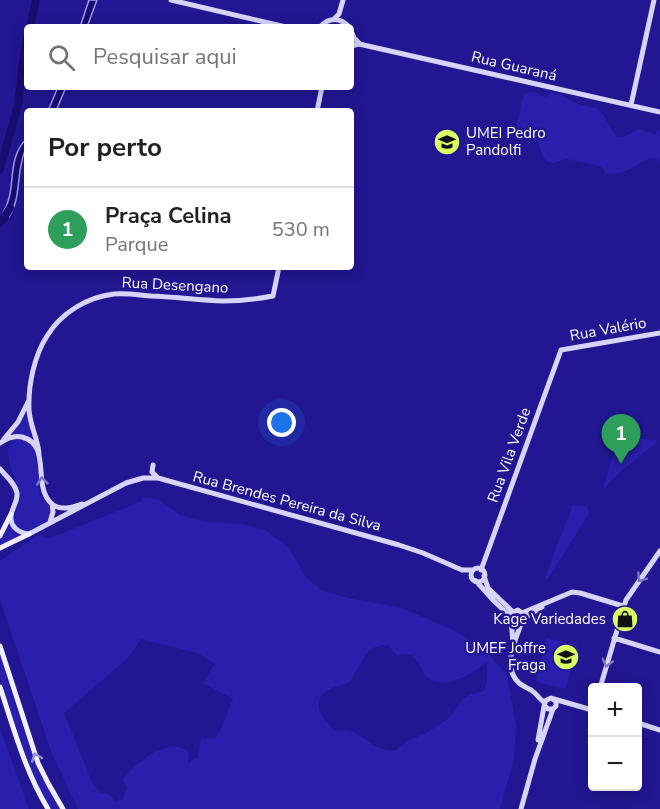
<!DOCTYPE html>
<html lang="pt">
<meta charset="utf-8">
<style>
:root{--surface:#fff;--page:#f6f6f6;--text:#202124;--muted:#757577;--line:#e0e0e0;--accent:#2563eb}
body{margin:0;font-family:"Nunito Sans",sans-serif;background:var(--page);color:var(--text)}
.controls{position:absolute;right:18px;bottom:18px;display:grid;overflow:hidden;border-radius:6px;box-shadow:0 3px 15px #0003}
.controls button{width:54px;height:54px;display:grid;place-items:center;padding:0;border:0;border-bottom:2px solid var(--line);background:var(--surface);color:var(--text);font:30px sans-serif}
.you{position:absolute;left:282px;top:423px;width:21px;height:21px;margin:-15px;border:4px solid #fff;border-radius:50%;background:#1a73e8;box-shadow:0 0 0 9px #1a73e833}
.badge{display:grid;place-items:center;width:39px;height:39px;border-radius:50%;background:var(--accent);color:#fff;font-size:20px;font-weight:700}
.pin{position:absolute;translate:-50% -50px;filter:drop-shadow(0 2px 3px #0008)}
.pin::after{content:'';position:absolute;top:32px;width:21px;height:18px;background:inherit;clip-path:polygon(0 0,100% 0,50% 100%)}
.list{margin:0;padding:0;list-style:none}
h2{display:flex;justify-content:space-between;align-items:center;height:78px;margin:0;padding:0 24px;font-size:26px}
h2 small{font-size:20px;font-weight:400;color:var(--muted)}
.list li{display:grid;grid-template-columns:39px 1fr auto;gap:18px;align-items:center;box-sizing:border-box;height:84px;padding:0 24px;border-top:2px solid var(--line)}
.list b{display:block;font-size:22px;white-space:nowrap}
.list p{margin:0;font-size:20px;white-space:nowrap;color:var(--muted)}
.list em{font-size:20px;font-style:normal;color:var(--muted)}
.icon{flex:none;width:33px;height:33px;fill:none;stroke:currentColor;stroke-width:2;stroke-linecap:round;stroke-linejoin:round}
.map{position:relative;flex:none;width:660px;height:809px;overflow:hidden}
.search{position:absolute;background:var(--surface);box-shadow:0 3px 15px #0003;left:24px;top:24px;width:330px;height:66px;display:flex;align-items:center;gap:15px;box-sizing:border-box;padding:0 21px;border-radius:6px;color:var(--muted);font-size:22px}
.panel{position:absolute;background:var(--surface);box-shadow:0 3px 15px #0003;left:24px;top:108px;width:330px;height:162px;border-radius:6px}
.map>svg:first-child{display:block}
.green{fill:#2a1fac;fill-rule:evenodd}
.water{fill:#180e6f;stroke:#9e98f3;stroke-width:1.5}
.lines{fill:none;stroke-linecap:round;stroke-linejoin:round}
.river{stroke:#180e6f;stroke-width:8}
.secondary{stroke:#d7d4fb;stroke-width:5}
.primary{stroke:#f1efff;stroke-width:5}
.oneway{stroke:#7c75c6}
.oneway2{stroke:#948dce}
.labels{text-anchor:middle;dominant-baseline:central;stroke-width:5;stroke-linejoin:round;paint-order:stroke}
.street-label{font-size:15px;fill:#fff;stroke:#221692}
.poi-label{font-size:15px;fill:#fff;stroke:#221692;text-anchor:end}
</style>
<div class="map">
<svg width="660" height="809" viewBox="0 0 660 809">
<rect width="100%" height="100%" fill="#221692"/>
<path class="green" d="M534 92 542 96 546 97 550 93C563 91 572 104 585 106 590 107 595 106 599 110 605 115 613 135 619 137 625 138 631 132 637 130 644 129 649 134 655 134L660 128V163L659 160 655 158H650C635 165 623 177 605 173L604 169 600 166 567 159 553 163 548 162C538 154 541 141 533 131L516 127 524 93Z
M26 413 33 442 13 435 12 434Z
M624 438 656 440 657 442 620 472 603 490V489C607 475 614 445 624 438Z
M14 439C25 439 31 443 36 452L40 495 49 505 51 514 46 522 27 531C0 526 23 508 19 493 16 477 0 451 14 439Z
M144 497 159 500 180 515 203 521 243 524 265 530 289 548 305 576 321 590 348 598 402 608 453 630 481 646 507 675 516 726 514 759 500 809H78L52 754 0 599V561L38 535 48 539 140 502ZM141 639 198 653 215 664 203 683 233 699 219 733 216 738 201 739 198 757 188 763 189 754C173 732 134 764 123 779L127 788 122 800 115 801 110 795 100 792 92 782 64 713 129 657ZM383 645H388L397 656C400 655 403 654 406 654 419 655 420 671 428 678 444 691 474 673 487 662V681L484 691 472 694 464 698 452 714 445 721 428 732 406 742 395 751C373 751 366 736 350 731 346 730 340 731 335 731 329 722 318 717 319 704 319 693 328 690 337 686 342 685 347 684 350 681 353 678 353 676 355 673 364 660 365 648 383 645Z
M573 505 587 507 589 511 588 515 548 579 545 580V577Z
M10 524 20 535 0 545V542Z
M546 638 577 645 566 689 536 682Z
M0 655C17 708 30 762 60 809H51L39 788 25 755 0 678Z
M0 728 29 809H0Z"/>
<path class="water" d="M89 0H97L87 27H80Z
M58 87H66L56 111H48Z
M27 138C27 150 24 150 22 161 17 180 20 200 9 217L3 213C18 188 5 160 27 138Z"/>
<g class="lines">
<path class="river" d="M30 27 36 0
M0 169 18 105 23 61 27 38
M0 223 4 218 10 208"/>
<path class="secondary" d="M171 0 286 27
M334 19 339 14 343 0
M320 27C329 17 340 17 349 27
M352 33 354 38 360 44
M351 46 359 44 660 112
M631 105 654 0
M317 111 322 87
M4 439 18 422 28 402
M0 443C7 438 14 435 22 437 52 445 32 485 51 503 59 511 71 508 82 504
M39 454C38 439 30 426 29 410 28 386 34 356 47 336 61 313 87 297 114 294 126 293 139 295 151 296 175 297 199 300 223 301 240 301 257 299 273 296L279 267
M153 465 152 472 158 478
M0 469C6 476 15 483 17 493 18 502 12 507 11 516 10 527 19 533 29 534L126 483 143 478H158L399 545 423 553 462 570H473
M50 522 53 512 52 504
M471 575a7 7 0 1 1 14 0a7 7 0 1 1-14 0Z
M481 570 561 350 660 333
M484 576 488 588 513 612
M476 581 494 601 511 617 513 621 520 623 524 617 522 613 518 610 513 612 511 617
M522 613 572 592 580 593 623 606
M511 619 513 643
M523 619 542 607
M522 621C516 640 501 666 519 683 523 686 527 688 531 690 537 694 540 700 545 703
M614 638 660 652
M600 688 626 600 660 551
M554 699 592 710
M638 723 660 730
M538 740 545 701 551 698 556 701V706L553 709H548L545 706
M521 809 535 759 553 709"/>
<path class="primary" d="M0 536 11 514
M0 548 29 534
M0 646 38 763 48 783 63 809
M0 687C14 729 25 771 48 809"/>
</g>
<defs><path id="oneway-chevron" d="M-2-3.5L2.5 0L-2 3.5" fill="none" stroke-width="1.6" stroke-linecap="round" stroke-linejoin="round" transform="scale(1.5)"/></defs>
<g class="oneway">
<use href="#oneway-chevron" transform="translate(42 481) rotate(-96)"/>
<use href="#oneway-chevron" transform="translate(641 578) rotate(125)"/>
<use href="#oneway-chevron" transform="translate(607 663) rotate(106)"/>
</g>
<use class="oneway2" href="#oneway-chevron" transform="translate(36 757) rotate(-110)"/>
<defs>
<symbol id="school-disc" viewBox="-11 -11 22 22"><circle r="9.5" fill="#daff65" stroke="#221692"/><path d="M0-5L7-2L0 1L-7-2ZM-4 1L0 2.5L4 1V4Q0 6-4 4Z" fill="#111"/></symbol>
<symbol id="shop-disc" viewBox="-11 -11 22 22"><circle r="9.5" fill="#daff65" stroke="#221692"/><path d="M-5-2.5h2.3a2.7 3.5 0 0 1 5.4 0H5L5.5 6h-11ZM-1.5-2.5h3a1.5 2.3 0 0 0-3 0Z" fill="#111"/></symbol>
</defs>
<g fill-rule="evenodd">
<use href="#school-disc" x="432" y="127" width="30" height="30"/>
<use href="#shop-disc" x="610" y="604" width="30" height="30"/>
<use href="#school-disc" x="551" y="642" width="30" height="30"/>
</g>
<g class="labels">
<g class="street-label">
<text transform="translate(514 66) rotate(13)">Rua Guaraná</text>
<text transform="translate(175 285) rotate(3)">Rua Desengano</text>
<text transform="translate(608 329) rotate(-10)">Rua Valério</text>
<text transform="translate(509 455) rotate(-70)">Rua Vila Verde</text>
<text transform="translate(287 501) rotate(15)">Rua Brendes Pereira da Silva</text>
</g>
<g class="poi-label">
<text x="466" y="133" text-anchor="start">UMEI Pedro<tspan x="466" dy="17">Pandolfi</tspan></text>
<text x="606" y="619">Kage Variedades</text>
<text x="546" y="648">UMEF Joffre<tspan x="546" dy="17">Fraga</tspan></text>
</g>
</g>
</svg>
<div class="controls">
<button>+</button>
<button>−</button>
</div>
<div class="you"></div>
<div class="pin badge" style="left:621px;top:464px;background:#2e9e5b">1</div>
<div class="search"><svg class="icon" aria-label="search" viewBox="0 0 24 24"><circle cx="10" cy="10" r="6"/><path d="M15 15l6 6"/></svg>Pesquisar aqui</div>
<section class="panel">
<h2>Por perto<small></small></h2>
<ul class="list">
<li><span class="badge" style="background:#2e9e5b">1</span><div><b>Praça Celina</b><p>Parque</p></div><em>530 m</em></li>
</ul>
</section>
</div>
